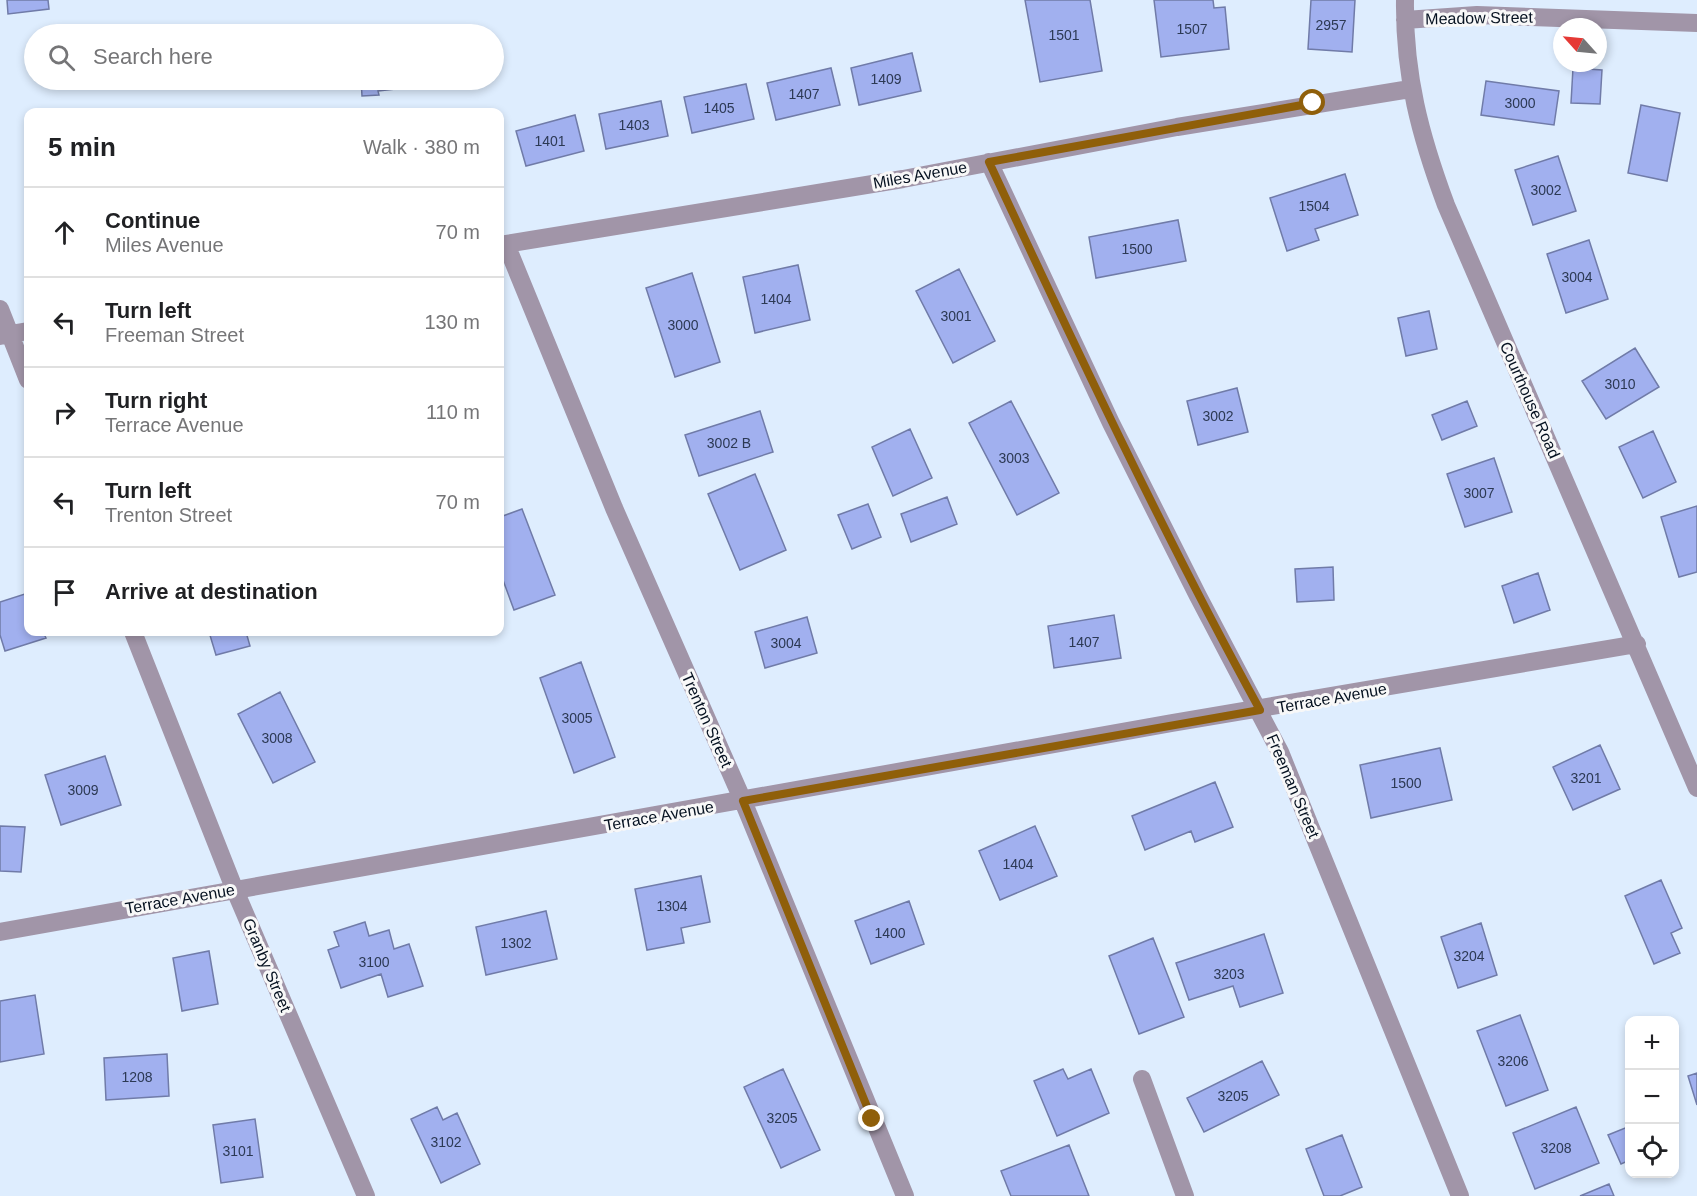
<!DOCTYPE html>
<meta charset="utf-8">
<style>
:root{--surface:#fff;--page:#f2f2f2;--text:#202124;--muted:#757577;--line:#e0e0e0}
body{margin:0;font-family:Helvetica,sans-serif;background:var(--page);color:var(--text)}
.controls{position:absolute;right:18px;bottom:18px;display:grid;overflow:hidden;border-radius:12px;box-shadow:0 3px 9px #0003}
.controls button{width:54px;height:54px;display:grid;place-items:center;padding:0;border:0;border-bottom:2px solid var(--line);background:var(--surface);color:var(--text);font:30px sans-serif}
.compass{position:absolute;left:1553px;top:18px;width:54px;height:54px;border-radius:50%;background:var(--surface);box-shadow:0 3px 9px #0003;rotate:297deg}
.stop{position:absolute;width:18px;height:18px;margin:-14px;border:4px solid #8f5f0a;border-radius:50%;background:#fff}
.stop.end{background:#8f5f0a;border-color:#fff;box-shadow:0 2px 6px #0008}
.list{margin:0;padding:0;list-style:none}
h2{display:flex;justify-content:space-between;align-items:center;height:78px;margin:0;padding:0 24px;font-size:26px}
h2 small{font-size:20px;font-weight:400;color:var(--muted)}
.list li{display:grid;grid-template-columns:39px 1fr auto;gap:18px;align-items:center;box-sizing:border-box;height:90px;padding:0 24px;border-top:2px solid var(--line)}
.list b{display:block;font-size:22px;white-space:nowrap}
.list p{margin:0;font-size:20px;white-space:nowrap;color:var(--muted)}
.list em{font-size:20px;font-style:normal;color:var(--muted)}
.icon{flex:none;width:33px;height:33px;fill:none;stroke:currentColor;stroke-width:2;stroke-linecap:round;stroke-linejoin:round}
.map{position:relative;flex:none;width:1697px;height:1196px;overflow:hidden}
.search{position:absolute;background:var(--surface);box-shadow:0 3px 9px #0003;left:24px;top:24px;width:480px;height:66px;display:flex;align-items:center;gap:15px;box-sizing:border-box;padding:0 21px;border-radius:33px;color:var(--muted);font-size:22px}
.panel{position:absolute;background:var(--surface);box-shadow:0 3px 9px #0003;left:24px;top:108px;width:480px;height:528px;border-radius:12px}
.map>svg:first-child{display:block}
.building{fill:#a1b0ef;stroke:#707ba8;stroke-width:1.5}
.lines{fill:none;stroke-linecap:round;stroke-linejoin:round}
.minor{stroke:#a195a8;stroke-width:18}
.route{stroke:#8f5f0a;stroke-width:8}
.labels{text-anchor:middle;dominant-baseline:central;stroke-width:6;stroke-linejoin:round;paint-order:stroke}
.number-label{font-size:14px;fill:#2c3954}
.street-label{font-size:16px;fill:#051120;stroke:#f8f8f8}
</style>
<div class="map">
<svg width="1697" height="1196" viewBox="0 0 1697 1196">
<rect width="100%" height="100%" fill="#deedfe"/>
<path class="building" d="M7 0H48L49 9 8 14Z
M1025 0H1090L1102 71 1040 82Z
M1154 0H1213L1214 8 1225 7 1229 49 1161 57Z
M1311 0H1355L1352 52 1308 49Z
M912 53 921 91 859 105 851 68Z
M831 68 840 105 776 120 767 83Z
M1573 68 1602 70 1600 104 1571 103Z
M361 80H394L395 89 378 91 379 95 362 96Z
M1486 81 1559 91 1554 125 1481 115Z
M746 84 754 119 692 133 684 97Z
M661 101 668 136 606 149 599 114Z
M1641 105 1680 113 1667 181 1628 173Z
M575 115 584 151 526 166 516 131Z
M1558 156 1576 211 1533 225 1515 170Z
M1345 174 1358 215 1315 229 1319 240 1287 251 1270 198Z
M1178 220 1186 261 1096 278 1089 237Z
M1589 240 1608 299 1566 313 1547 254Z
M798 265 810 320 755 333 743 277Z
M959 269 995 341 953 363 916 291Z
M692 273 720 362 675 377 646 288Z
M1429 311 1437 349 1406 356 1398 318Z
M1635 348 1659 387 1606 419 1582 381Z
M1237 388 1248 432 1198 445 1187 401Z
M1011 401 1059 493 1017 515 969 423Z
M1467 401 1477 426 1442 440 1432 415Z
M760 411 773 452 699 476 685 435Z
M910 429 932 478 893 496 872 447Z
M1653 431 1676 482 1643 498 1619 447Z
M1494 458 1512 512 1465 527 1447 474Z
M755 474 786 550 740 570 708 494Z
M947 497 957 524 911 542 901 514Z
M868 504 881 537 852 549 838 515Z
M1697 506V572L1679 577 1661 517Z
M522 509 555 595 514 610 500 572V517Z
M1333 567 1334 600 1297 602 1295 569Z
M1538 573 1550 610 1514 623 1502 586Z
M28 593V632H43L46 638 5 651 0 635V602Z
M1114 615 1121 658 1054 668 1048 626Z
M807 617 817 653 765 668 755 632Z
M209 632H246L250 646 216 655Z
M581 662 615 757 574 773 540 678Z
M280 692 315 762 273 783 238 714Z
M1600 745 1620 789 1573 810 1553 767Z
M1440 748 1452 800 1371 818 1360 765Z
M105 756 121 805 61 825 45 775Z
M1215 782 1233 827 1195 842 1191 831 1145 850 1132 816Z
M0 826 25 827 21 872 0 871Z
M1035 826 1057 876 1000 900 979 851Z
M701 876 710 922 681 928 684 943 647 950 635 889Z
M1661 880 1682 928 1671 933 1680 953 1654 964 1625 896Z
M909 901 924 944 871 964 855 921Z
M546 911 557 959 486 975 476 927Z
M365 922 369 936 389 930 394 949 409 944 423 986 388 997 381 974 341 988 328 950 339 946 334 932Z
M1481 923 1497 975 1458 988 1441 937Z
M1264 934 1283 993 1240 1007 1233 986 1189 1000 1176 963Z
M1153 938 1184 1017 1139 1034 1109 956Z
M209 951 218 1004 182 1011 173 958Z
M35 995 44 1054 0 1062V1001Z
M1520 1015 1548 1090 1506 1106 1477 1031Z
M167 1054 169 1096 106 1100 104 1058Z
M1262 1061 1279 1095 1204 1132 1187 1098Z
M783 1069 820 1150 781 1168 744 1087Z
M1063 1069 1068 1079 1091 1069 1109 1113 1057 1136 1034 1081Z
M1697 1073V1105L1688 1076Z
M437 1107 443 1120 457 1113 480 1164 441 1183 411 1119Z
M1576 1107 1599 1163 1535 1189 1513 1133Z
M255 1119 263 1177 221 1183 213 1125Z
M1630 1126V1160L1621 1164 1608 1135Z
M1342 1135 1362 1187 1340 1196H1324L1306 1149Z
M1069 1145 1089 1196H1011L1001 1171Z
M1609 1184 1614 1196H1580Z"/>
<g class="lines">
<path class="minor" d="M1405 0C1404 75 1420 135 1446 205L1697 788
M1405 20 1477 15 1697 23
M989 162 1111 423 1198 596 1280 752 1460 1196
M506 244 614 508 743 801 905 1196
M500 245 903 179 1177 127 1410 89
M0 309 28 380
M0 336 28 331
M133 632 234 888 366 1196
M0 932 1172 723 1637 644
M1142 1079 1185 1196"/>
</g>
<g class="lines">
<path class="route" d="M872 1119 743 801 1260 710C1162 531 1075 347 989 162L1313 103"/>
</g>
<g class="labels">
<g class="number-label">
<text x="1331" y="25">2957</text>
<text x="1192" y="29">1507</text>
<text x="1064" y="35">1501</text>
<text x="886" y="79">1409</text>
<text x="804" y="94">1407</text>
<text x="1520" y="103">3000</text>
<text x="719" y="108">1405</text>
<text x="634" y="125">1403</text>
<text x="550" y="141">1401</text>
<text x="1546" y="190">3002</text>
<text x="1314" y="206">1504</text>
<text x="1137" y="249">1500</text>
<text x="1577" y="277">3004</text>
<text x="776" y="299">1404</text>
<text x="956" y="316">3001</text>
<text x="683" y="325">3000</text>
<text x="1620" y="384">3010</text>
<text x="1218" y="416">3002</text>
<text x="729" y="443">3002 B</text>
<text x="1014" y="458">3003</text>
<text x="1479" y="493">3007</text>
<text x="1084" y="642">1407</text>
<text x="786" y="643">3004</text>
<text x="577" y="718">3005</text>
<text x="277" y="738">3008</text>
<text x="1586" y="778">3201</text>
<text x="1406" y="783">1500</text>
<text x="83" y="790">3009</text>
<text x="1018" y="864">1404</text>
<text x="672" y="906">1304</text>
<text x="890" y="933">1400</text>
<text x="516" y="943">1302</text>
<text x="1469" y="956">3204</text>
<text x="374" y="962">3100</text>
<text x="1229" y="974">3203</text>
<text x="1513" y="1061">3206</text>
<text x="137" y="1077">1208</text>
<text x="1233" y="1096">3205</text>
<text x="782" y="1118">3205</text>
<text x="446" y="1142">3102</text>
<text x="1556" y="1148">3208</text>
<text x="238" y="1151">3101</text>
</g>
<g class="street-label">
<text transform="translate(1479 18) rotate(-1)">Meadow Street</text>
<text transform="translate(920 175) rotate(-10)">Miles Avenue</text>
<text transform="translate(1530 400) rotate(66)">Courthouse Road</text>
<text transform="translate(1332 698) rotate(-10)">Terrace Avenue</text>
<text transform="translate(707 720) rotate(66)">Trenton Street</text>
<text transform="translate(1293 786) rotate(67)">Freeman Street</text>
<text transform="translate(659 816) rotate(-10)">Terrace Avenue</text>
<text transform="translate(180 899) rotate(-10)">Terrace Avenue</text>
<text transform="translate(267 965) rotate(67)">Granby Street</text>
</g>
</g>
</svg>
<div class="controls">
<button>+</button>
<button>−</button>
<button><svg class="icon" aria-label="locate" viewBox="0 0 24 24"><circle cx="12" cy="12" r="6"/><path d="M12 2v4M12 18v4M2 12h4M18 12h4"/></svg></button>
</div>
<svg class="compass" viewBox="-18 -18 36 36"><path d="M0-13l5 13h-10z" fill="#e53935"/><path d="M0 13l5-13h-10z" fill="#757577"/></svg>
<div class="stop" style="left:1313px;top:103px"></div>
<div class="stop end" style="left:872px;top:1119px"></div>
<div class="search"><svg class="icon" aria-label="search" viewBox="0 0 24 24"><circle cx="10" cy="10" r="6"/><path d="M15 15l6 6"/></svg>Search here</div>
<section class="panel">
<h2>5 min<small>Walk · 380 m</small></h2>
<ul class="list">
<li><svg class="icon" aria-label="ahead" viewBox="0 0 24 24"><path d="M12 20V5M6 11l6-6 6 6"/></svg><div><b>Continue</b><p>Miles Avenue</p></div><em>70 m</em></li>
<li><svg class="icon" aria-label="left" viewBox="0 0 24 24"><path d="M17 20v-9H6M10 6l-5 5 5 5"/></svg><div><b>Turn left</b><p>Freeman Street</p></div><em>130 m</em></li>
<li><svg class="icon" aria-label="right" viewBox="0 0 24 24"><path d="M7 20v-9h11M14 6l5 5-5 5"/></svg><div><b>Turn right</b><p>Terrace Avenue</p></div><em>110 m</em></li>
<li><svg class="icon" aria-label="left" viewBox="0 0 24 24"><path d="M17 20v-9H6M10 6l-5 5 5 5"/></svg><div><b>Turn left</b><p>Trenton Street</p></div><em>70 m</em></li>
<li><svg class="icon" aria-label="arrive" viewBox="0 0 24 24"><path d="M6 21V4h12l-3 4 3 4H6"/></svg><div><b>Arrive at destination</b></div></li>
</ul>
</section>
</div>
